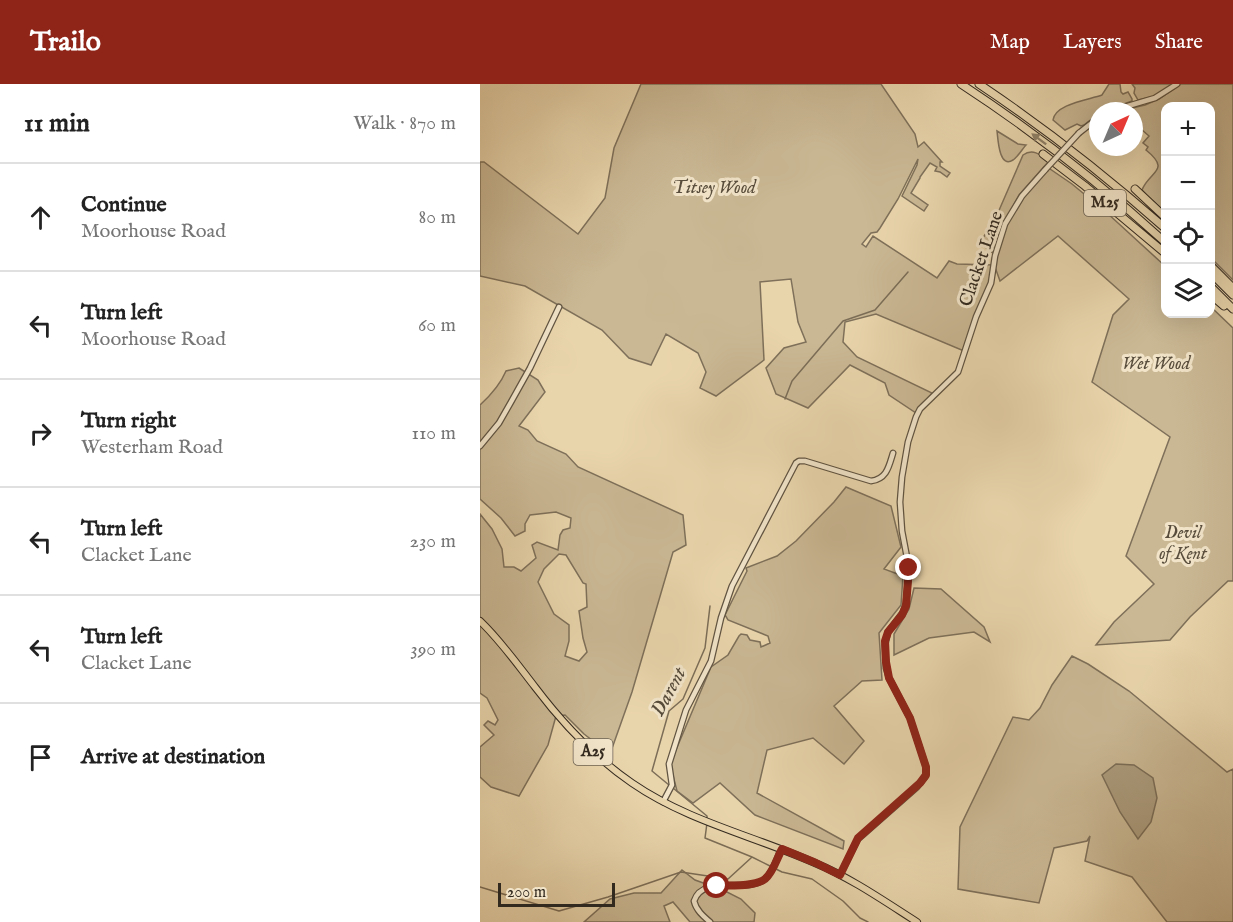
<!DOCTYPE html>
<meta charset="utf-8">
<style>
:root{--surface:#fff;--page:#f6f6f6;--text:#222;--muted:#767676;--line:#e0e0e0;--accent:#8f2418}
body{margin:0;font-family:"IM FELL English",serif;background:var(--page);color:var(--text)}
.controls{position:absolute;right:18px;top:18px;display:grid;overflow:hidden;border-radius:12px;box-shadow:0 6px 24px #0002}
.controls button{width:54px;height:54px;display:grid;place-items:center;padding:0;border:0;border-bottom:2px solid var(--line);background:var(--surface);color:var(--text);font:30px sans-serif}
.compass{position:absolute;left:609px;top:18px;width:54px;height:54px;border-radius:50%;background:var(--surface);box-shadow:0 6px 24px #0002;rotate:44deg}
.scale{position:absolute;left:18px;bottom:15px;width:117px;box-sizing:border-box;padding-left:6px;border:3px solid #32291f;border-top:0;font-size:16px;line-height:21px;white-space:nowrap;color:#32291f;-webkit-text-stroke:4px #f1e4c9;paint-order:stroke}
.stop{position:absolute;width:18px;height:18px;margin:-14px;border:4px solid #8f2418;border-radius:50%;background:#fff}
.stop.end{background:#8f2418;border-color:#fff;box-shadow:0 2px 6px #0008}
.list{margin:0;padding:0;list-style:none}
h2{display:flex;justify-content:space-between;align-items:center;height:78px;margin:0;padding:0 24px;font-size:26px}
h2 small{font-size:20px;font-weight:400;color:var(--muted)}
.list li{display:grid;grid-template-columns:39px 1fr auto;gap:18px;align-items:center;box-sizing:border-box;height:108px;padding:0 24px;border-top:2px solid var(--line)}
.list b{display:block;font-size:22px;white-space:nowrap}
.list p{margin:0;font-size:20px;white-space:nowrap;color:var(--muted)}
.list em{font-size:20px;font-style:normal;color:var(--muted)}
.icon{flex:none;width:33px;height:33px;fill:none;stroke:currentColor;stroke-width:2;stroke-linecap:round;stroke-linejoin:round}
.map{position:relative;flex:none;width:753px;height:838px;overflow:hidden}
header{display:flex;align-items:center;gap:36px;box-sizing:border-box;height:84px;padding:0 30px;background:var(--accent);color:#fff}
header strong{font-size:28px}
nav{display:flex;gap:33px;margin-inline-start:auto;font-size:21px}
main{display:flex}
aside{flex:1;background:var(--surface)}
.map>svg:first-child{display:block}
.green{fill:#cab894;stroke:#7e705a;stroke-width:1.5;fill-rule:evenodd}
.water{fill:#ab9b7c;stroke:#7b6d57;stroke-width:1.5}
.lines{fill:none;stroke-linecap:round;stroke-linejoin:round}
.stream{stroke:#7b6d57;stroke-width:1.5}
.minor-casing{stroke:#605442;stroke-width:7}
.major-casing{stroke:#32291f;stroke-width:8}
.highway-casing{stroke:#32291f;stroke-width:9}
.minor{stroke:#f1e4c9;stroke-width:4.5}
.major{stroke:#e9d5ac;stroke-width:6}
.highway{stroke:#e9d5ac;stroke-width:7}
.minor-bridge-casing{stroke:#605442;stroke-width:7;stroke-linecap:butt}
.minor-bridge{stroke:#f1e4c9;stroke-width:4.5}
.oneway{fill:#8e7f66}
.route{stroke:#8f2418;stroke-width:8}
.labels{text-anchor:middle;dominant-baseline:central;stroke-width:6;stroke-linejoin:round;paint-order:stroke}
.shield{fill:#f1e4c9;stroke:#6b6152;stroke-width:1.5}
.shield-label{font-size:16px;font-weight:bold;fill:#32291f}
.park-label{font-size:18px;font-style:italic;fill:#584d3c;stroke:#f1e4c9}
.street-label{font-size:18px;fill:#32291f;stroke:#f1e4c9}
.water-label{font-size:20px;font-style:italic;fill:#564b3b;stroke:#f1e4c9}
</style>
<header>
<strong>Trailo</strong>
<nav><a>Map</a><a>Layers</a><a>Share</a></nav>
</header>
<main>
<aside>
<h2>11 min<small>Walk · 870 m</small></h2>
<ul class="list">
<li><svg class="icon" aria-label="ahead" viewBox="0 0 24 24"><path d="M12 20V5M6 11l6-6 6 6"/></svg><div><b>Continue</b><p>Moorhouse Road</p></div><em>80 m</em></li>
<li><svg class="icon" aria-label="left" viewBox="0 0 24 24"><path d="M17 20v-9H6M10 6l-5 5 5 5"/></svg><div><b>Turn left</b><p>Moorhouse Road</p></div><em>60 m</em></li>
<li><svg class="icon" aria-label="right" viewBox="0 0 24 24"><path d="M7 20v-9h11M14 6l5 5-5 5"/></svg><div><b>Turn right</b><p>Westerham Road</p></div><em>110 m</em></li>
<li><svg class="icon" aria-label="left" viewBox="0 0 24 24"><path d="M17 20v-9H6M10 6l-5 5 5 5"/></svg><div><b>Turn left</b><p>Clacket Lane</p></div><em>230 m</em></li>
<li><svg class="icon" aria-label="left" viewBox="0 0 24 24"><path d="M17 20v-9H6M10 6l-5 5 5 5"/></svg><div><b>Turn left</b><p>Clacket Lane</p></div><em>390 m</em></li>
<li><svg class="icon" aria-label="arrive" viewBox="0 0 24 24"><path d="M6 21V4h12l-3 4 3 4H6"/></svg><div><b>Arrive at destination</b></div></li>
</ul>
</aside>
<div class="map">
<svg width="753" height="838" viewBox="0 0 753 838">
<rect width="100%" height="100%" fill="#e9d5ac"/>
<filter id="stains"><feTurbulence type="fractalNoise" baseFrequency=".00333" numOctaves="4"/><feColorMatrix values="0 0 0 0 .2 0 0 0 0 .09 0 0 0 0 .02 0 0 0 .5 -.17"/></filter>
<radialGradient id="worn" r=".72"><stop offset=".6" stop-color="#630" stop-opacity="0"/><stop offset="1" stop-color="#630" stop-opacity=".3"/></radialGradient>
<path class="green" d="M161 0H401L435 50 438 63 444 58 462 78H460V82L470 89 467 93 460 88 455 87 457 83 450 79 440 93V94L431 109 448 121 444 127 422 112 437 81 438 75 418 115 400 144 397 148 391 149 382 160 386 163 393 152 457 194 469 177 477 180 514 181 523 141 514 157 513 169 500 159 517 131 543 71C553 64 561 71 569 77L539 111 530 128 565 86 570 85 592 100 626 128 685 182 686 230H730L731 223 753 244V497H748L710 533 690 556 616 561 634 538 674 500 646 472 690 353 612 298 633 231 649 215 578 152 520 197 515 183 513 191 484 267 396 230 365 238 363 258 377 273 452 309 439 331 409 311 405 299 370 281 328 324 296 310 286 284 304 264 326 258 318 238 311 195 280 198 284 276 236 312 220 304 226 288 218 269 186 250 171 281 149 274 122 246 45 202 0 192V78H4L98 150 125 114 134 64Z
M629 0H640L641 8 643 10 648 8 652 15V17L625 27H618V30L604 41 601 42 597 40 585 46 573 36C575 20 608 16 622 11Z
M652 0H694L675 12 658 16 654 9 655 4Z
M701 0H753V196L731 174 730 22H686L685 131 662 106C669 87 692 87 666 66L668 63 663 59 669 52 654 39V27H639L665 21 679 15Z
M517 47 538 60 546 61C543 64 537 74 533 76 519 85 518 55 517 47Z
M39 284 58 296 65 308 39 342 48 346 57 357 86 370 98 383 203 431 206 461 193 468 152 608 130 670 104 650 85 631 76 632 68 661 39 712 11 703 0 693V663L14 651 4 641 8 637 15 641 18 636 7 614 0 609V430L12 445 22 465 24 483H34L41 487 56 474 52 461 57 458 78 466 80 451 83 446 90 444 91 434 76 428 50 431 45 440V447L35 452 21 434 0 415V321C11 311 20 301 26 287ZM79 470 86 471 103 499 106 500 107 523 99 527 103 554 107 568 99 577 85 572 89 557V541L74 530 58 498 64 485Z
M366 403 411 422 421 463 404 485 423 492 421 521 399 549 402 596 382 597 354 622 384 657 364 680 333 654 287 666 277 709 364 757 363 765 275 731 240 699 213 719 197 707 190 680 231 583 248 571 259 552 261 550 267 551 270 556 280 558 281 563 290 559 288 552 248 536 245 531 267 487 266 484 297 472 316 457 354 418Z
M434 504 461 505 504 543 510 558 494 548 449 554 414 571V550L429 525Z
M592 572 608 580 649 607 747 688 753 685V838H687L652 793 605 777 610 752 607 757 574 764 559 819 478 805 480 743 533 633 549 636 560 624 572 601Z
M202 786 215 796 243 806 261 815 275 829 274 838H210L193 818 184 822 190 838H104L130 815 154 809H181Z"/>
<path class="water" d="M636 680 654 681 673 694 677 714 671 738 658 755 640 728 622 691Z"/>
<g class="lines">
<path class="stream" d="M305 315 312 297 363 237 395 226 428 188
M189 701 172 687 189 627 203 615 225 564 230 522
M193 704 227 732V734
M227 739 225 754 272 773 290 782
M296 785 302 788 332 795 363 817 380 834 388 838
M0 803 79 827 128 813 201 788 248 795 271 774"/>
<defs>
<path id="minor" d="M631 27 675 14 697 0
M599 49 618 34
M0 362 19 339 31 318 50 284 79 223
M183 718 192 701 189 680 206 626 231 577 241 534 252 502 316 379 319 377H325L391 397C407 395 409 382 413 369
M360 791 378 755 437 703 445 693 446 688V683L430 634 409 594 406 584 405 561 408 548 423 528 426 519 429 484 422 447 420 418 422 393 428 358 436 333 440 325 478 288 496 233 511 199 515 172 525 140 542 112 565 86
M230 838C223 832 216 826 214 817 223 789 269 811 286 794 293 787 297 774 301 765"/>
<path id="major" d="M0 537C21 557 37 580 55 603 83 640 114 673 152 699 207 737 274 752 335 779 371 794 404 817 437 838"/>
<path id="highway" d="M481 0C553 47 622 101 686 159
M499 0C565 44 627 93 686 145
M563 70 605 102 686 170
M655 105 686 134
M730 181 753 204
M730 188 753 211
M730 202 753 225
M730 210 744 222"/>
</defs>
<use href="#minor" class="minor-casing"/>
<use href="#major" class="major-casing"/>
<use href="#highway" class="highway-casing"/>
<use href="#minor" class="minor"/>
<use href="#major" class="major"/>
<use href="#highway" class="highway"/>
<defs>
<path id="minor-bridge" d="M565 86 599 49"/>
</defs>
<use href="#minor-bridge" class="minor-bridge-casing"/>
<use href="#minor-bridge" class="minor-bridge"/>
</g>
<defs><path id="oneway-solid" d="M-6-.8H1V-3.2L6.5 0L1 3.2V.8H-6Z" transform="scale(1.5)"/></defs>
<use class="oneway" href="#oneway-solid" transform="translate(559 55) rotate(-143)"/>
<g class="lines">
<path class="route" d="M237 802C249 801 275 803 285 795 293 789 297 774 302 765L336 779 360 791 378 754 440 699 446 691V683L430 634 409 594 406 578 405 557 408 548 422 531 426 522 429 484"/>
</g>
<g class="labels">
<g class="shield">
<rect x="604" y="106" width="42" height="26" rx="4.5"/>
<rect x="93.5" y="655" width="39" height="26" rx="4.5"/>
</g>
<g class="shield-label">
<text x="625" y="119">M25</text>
<text x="113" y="668">A25</text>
</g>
<g class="park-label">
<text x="234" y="104">Titsey Wood</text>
<text x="676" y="280">Wet Wood</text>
<text x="703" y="449">Devil<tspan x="703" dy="21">of Kent</tspan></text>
</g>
<g class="street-label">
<text transform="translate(502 175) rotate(-71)">Clacket Lane</text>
</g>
<g class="water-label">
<text transform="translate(189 608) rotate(-62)">Darent</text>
</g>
</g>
<rect width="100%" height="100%" filter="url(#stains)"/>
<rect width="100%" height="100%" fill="url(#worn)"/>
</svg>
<div class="controls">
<button>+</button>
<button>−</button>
<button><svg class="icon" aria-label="locate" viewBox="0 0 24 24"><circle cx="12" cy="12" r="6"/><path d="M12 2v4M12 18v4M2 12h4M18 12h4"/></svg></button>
<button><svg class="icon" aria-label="layers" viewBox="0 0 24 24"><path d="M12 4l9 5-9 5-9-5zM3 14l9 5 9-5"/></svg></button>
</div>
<svg class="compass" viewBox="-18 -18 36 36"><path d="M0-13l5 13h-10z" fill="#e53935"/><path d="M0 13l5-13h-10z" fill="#767676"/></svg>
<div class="scale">200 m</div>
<div class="stop" style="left:237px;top:802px"></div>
<div class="stop end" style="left:429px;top:484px"></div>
</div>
</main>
